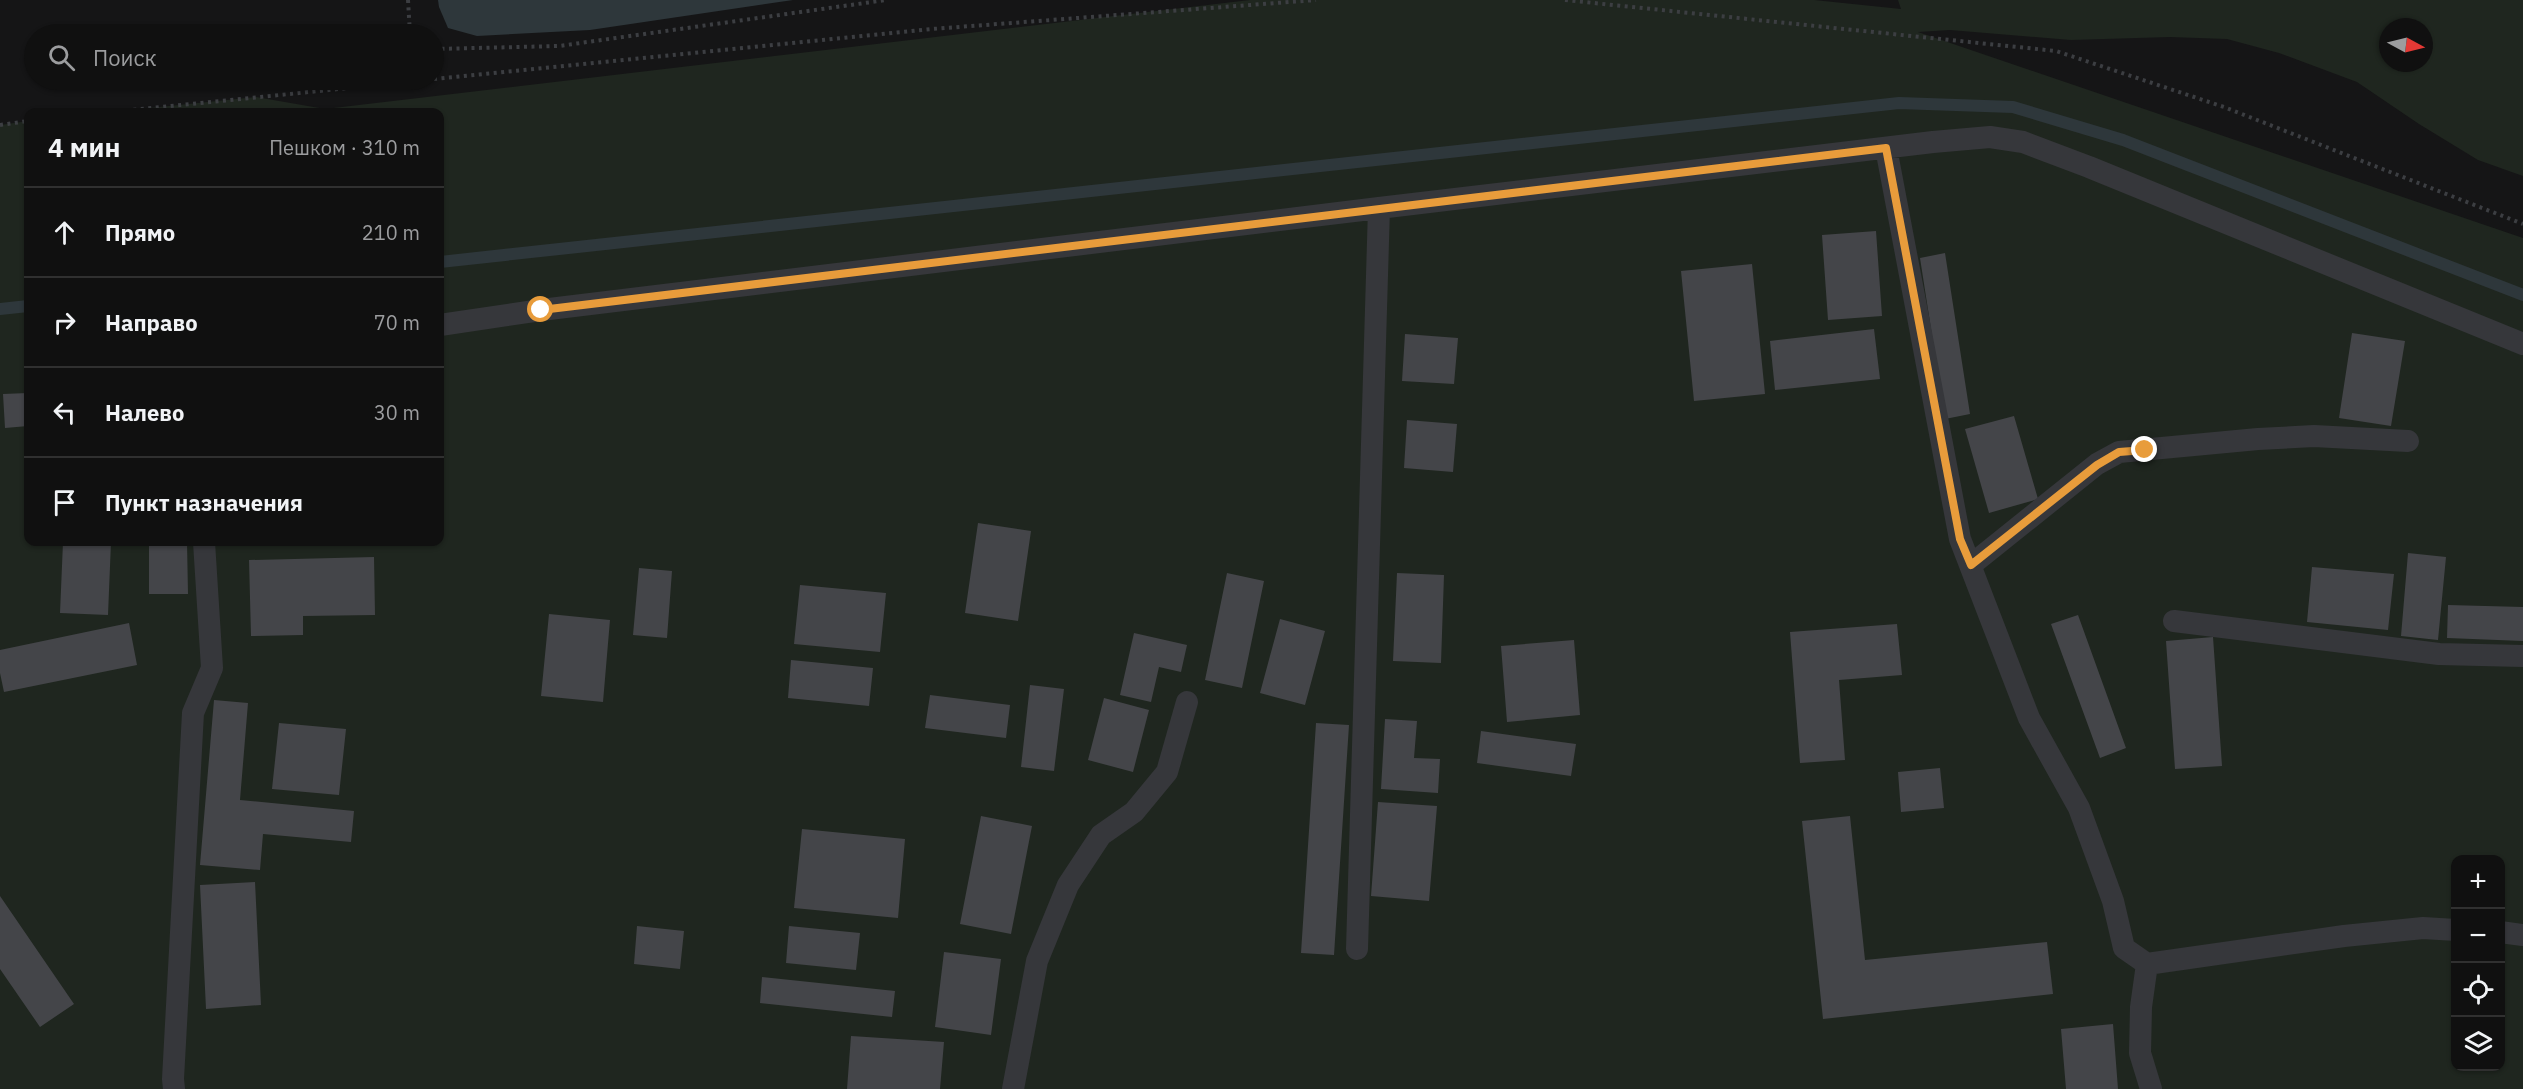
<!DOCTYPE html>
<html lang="ru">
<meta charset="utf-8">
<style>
:root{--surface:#101010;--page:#1e1e1e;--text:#f1f3f6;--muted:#9c9d9f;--line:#303030}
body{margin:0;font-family:"IBM Plex Sans",sans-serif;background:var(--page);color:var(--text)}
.controls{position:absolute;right:18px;bottom:18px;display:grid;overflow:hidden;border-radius:12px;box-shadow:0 2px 4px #0004}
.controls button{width:54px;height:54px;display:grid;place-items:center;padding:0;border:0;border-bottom:2px solid var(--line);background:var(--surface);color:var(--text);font:30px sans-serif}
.compass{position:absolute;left:2379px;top:18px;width:54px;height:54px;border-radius:50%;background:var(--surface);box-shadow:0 2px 4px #0004;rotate:97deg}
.stop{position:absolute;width:18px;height:18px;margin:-14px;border:4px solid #e89c3b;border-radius:50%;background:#fff}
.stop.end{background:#e89c3b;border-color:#fff;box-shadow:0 2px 6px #0008}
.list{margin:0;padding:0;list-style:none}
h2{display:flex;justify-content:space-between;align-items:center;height:78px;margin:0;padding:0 24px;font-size:26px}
h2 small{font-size:20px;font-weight:400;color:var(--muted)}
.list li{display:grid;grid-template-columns:39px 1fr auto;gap:18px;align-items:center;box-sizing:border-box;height:90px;padding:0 24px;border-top:2px solid var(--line)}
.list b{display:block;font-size:22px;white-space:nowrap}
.list em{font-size:20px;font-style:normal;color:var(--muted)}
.icon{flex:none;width:33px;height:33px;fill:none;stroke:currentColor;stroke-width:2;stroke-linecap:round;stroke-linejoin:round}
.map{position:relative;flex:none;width:2523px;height:1089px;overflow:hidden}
.search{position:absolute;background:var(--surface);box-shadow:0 2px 4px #0004;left:24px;top:24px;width:420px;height:66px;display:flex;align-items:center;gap:15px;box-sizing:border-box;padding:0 21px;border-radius:33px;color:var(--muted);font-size:22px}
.panel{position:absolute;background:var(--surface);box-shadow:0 2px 4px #0004;left:24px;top:108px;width:420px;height:438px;border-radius:12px}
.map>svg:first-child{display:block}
.green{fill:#1f261f;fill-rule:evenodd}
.water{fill:#2e373b}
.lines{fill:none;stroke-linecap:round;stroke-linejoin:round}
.stream{stroke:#2e373b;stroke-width:12}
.building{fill:#444549}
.path{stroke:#3c3e42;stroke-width:4;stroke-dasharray:3 4.5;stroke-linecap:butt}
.service{stroke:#36373b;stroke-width:22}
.route{stroke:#e89c3b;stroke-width:8}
</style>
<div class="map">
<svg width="2523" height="1089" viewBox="0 0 2523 1089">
<rect width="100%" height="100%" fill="#151516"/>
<path class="green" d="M1250 0H1814L1901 9 1898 0H2523V176L2478 160 2419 124 2357 82 2279 53 2227 39 2170 37 2071 40 1950 30 1918 32 2523 238V1089H0V125L28 121V542H440V112H111L256 97 325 109ZM2388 27H2424V63H2388ZM2456 860H2500V1066H2456Z"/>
<path class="water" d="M438 0H793L590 30 477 36 448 28 439 7Z"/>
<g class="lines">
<path class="stream" d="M440 262 1899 103 2013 107 2123 140 2523 295
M0 309 28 306"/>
</g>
<path class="building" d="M1876 231 1882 316 1828 320 1822 235Z
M1945 253 1970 414 1945 419 1920 258Z
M1752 264 1765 394 1694 401 1681 271Z
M1874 329 1880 379 1775 390 1770 341Z
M2352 333 2405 341 2391 426 2339 418Z
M1405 334 1458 338 1454 384 1402 381Z
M28 393V426L5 428 3 394Z
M2014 416 2038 499 1989 513 1965 429Z
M1407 420 1457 424 1453 472 1404 468Z
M978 523 1031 531 1018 621 965 613Z
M63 542H111L108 615 60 613Z
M149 542H187L188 594H149Z
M2408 553 2446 557 2438 640 2401 636Z
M374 557 375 615 303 616V635L251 636 249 560Z
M2312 567 2394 574 2388 630 2307 622Z
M639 568 672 571 667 638 633 635Z
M1227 573 1264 581 1242 688 1205 680Z
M1397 573 1444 575 1441 663 1393 661Z
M800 585 886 593 880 652 794 644Z
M2448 605 2523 607V641L2447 638Z
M549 614 610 620 603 702 541 696Z
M2078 615 2126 748 2100 758 2051 624Z
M1280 619 1325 631 1305 705 1260 693Z
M129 623 137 665 4 692 0 673V650Z
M1897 624 1902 675 1839 680 1845 760 1800 763 1790 632Z
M1134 633 1187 645 1181 672 1159 667 1151 702 1120 695Z
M2213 637 2222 766 2175 769 2166 641Z
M1574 640 1580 715 1507 722 1501 646Z
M791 660 873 668 869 706 788 698Z
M1030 685 1064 689 1054 771 1021 767Z
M930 695 1010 705 1006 738 925 728Z
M1104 698 1149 710 1133 772 1088 760Z
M214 700 248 703 240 800 354 811 351 842 263 834 260 870 200 865Z
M1385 719 1417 721 1414 758 1440 759 1438 793 1381 789Z
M279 723 346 729 339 795 272 789Z
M1316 723 1349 725 1334 955 1301 953Z
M1481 731 1576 744 1571 776 1477 763Z
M1940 768 1944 808 1901 812 1898 772Z
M1378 802 1437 806 1429 901 1371 896Z
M981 816 1032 826 1011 934 960 924Z
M1850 816 1865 960 2047 942 2053 994 1823 1019 1802 821Z
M802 829 905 839 898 918 794 908Z
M255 882 261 1005 206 1009 200 885Z
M0 896 74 1004 40 1027 0 969Z
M637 926 684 931 680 969 634 964Z
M789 926 860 933 856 970 786 963Z
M944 952 1001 959 991 1035 935 1027Z
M762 977 895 991 892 1017 760 1003Z
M2113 1024 2118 1089H2066L2061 1029Z
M851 1036 944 1042 940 1089H847Z"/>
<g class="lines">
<path class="path" d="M408 0 410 34
M1565 0 2056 51 2224 107 2523 224
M434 49 559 46 886 0
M434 79 932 29 1316 0
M111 112 428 80
M0 125 28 121"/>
<path class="service" d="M1886 148 1960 539 2029 718 2079 808 2113 901 2124 948 2147 964 2344 936 2423 928 2456 930
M440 325 541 310 1379 208
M1971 565 2097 464 2119 452 2258 439 2314 436 2408 441
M2174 621 2439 654 2523 656
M2500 932 2523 935
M1357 949 1379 208 1933 142 1990 137 2023 142 2089 167 2523 344
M2147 964 2141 1007 2140 1053 2151 1089
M174 1089 173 1079 193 713 212 668 204 542
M1013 1089 1037 961 1068 885 1101 835 1134 812 1167 772 1187 702"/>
</g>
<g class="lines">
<path class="route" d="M541 310 1886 148 1960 539 1971 565 2097 465 2119 452 2145 450"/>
</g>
</svg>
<div class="controls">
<button>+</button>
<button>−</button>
<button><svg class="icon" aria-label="locate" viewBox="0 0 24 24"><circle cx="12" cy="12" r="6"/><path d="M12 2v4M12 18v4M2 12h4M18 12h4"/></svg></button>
<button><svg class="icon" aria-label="layers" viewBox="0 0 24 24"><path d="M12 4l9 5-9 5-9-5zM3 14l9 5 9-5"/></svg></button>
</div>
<svg class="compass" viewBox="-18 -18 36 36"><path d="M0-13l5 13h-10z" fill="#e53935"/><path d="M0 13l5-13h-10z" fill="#9c9d9f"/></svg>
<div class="stop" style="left:541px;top:310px"></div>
<div class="stop end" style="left:2145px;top:450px"></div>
<div class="search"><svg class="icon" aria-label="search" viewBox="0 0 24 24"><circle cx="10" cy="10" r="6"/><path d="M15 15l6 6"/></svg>Поиск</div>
<section class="panel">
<h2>4 мин<small>Пешком · 310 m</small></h2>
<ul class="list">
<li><svg class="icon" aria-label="ahead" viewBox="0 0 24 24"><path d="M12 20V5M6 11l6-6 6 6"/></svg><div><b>Прямо</b></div><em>210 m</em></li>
<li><svg class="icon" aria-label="right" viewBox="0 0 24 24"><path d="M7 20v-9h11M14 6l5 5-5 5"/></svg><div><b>Направо</b></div><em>70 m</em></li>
<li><svg class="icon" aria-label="left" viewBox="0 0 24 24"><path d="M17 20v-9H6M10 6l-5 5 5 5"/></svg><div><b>Налево</b></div><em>30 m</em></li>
<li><svg class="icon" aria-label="arrive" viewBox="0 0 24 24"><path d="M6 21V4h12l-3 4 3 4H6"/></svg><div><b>Пункт назначения</b></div></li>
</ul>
</section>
</div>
